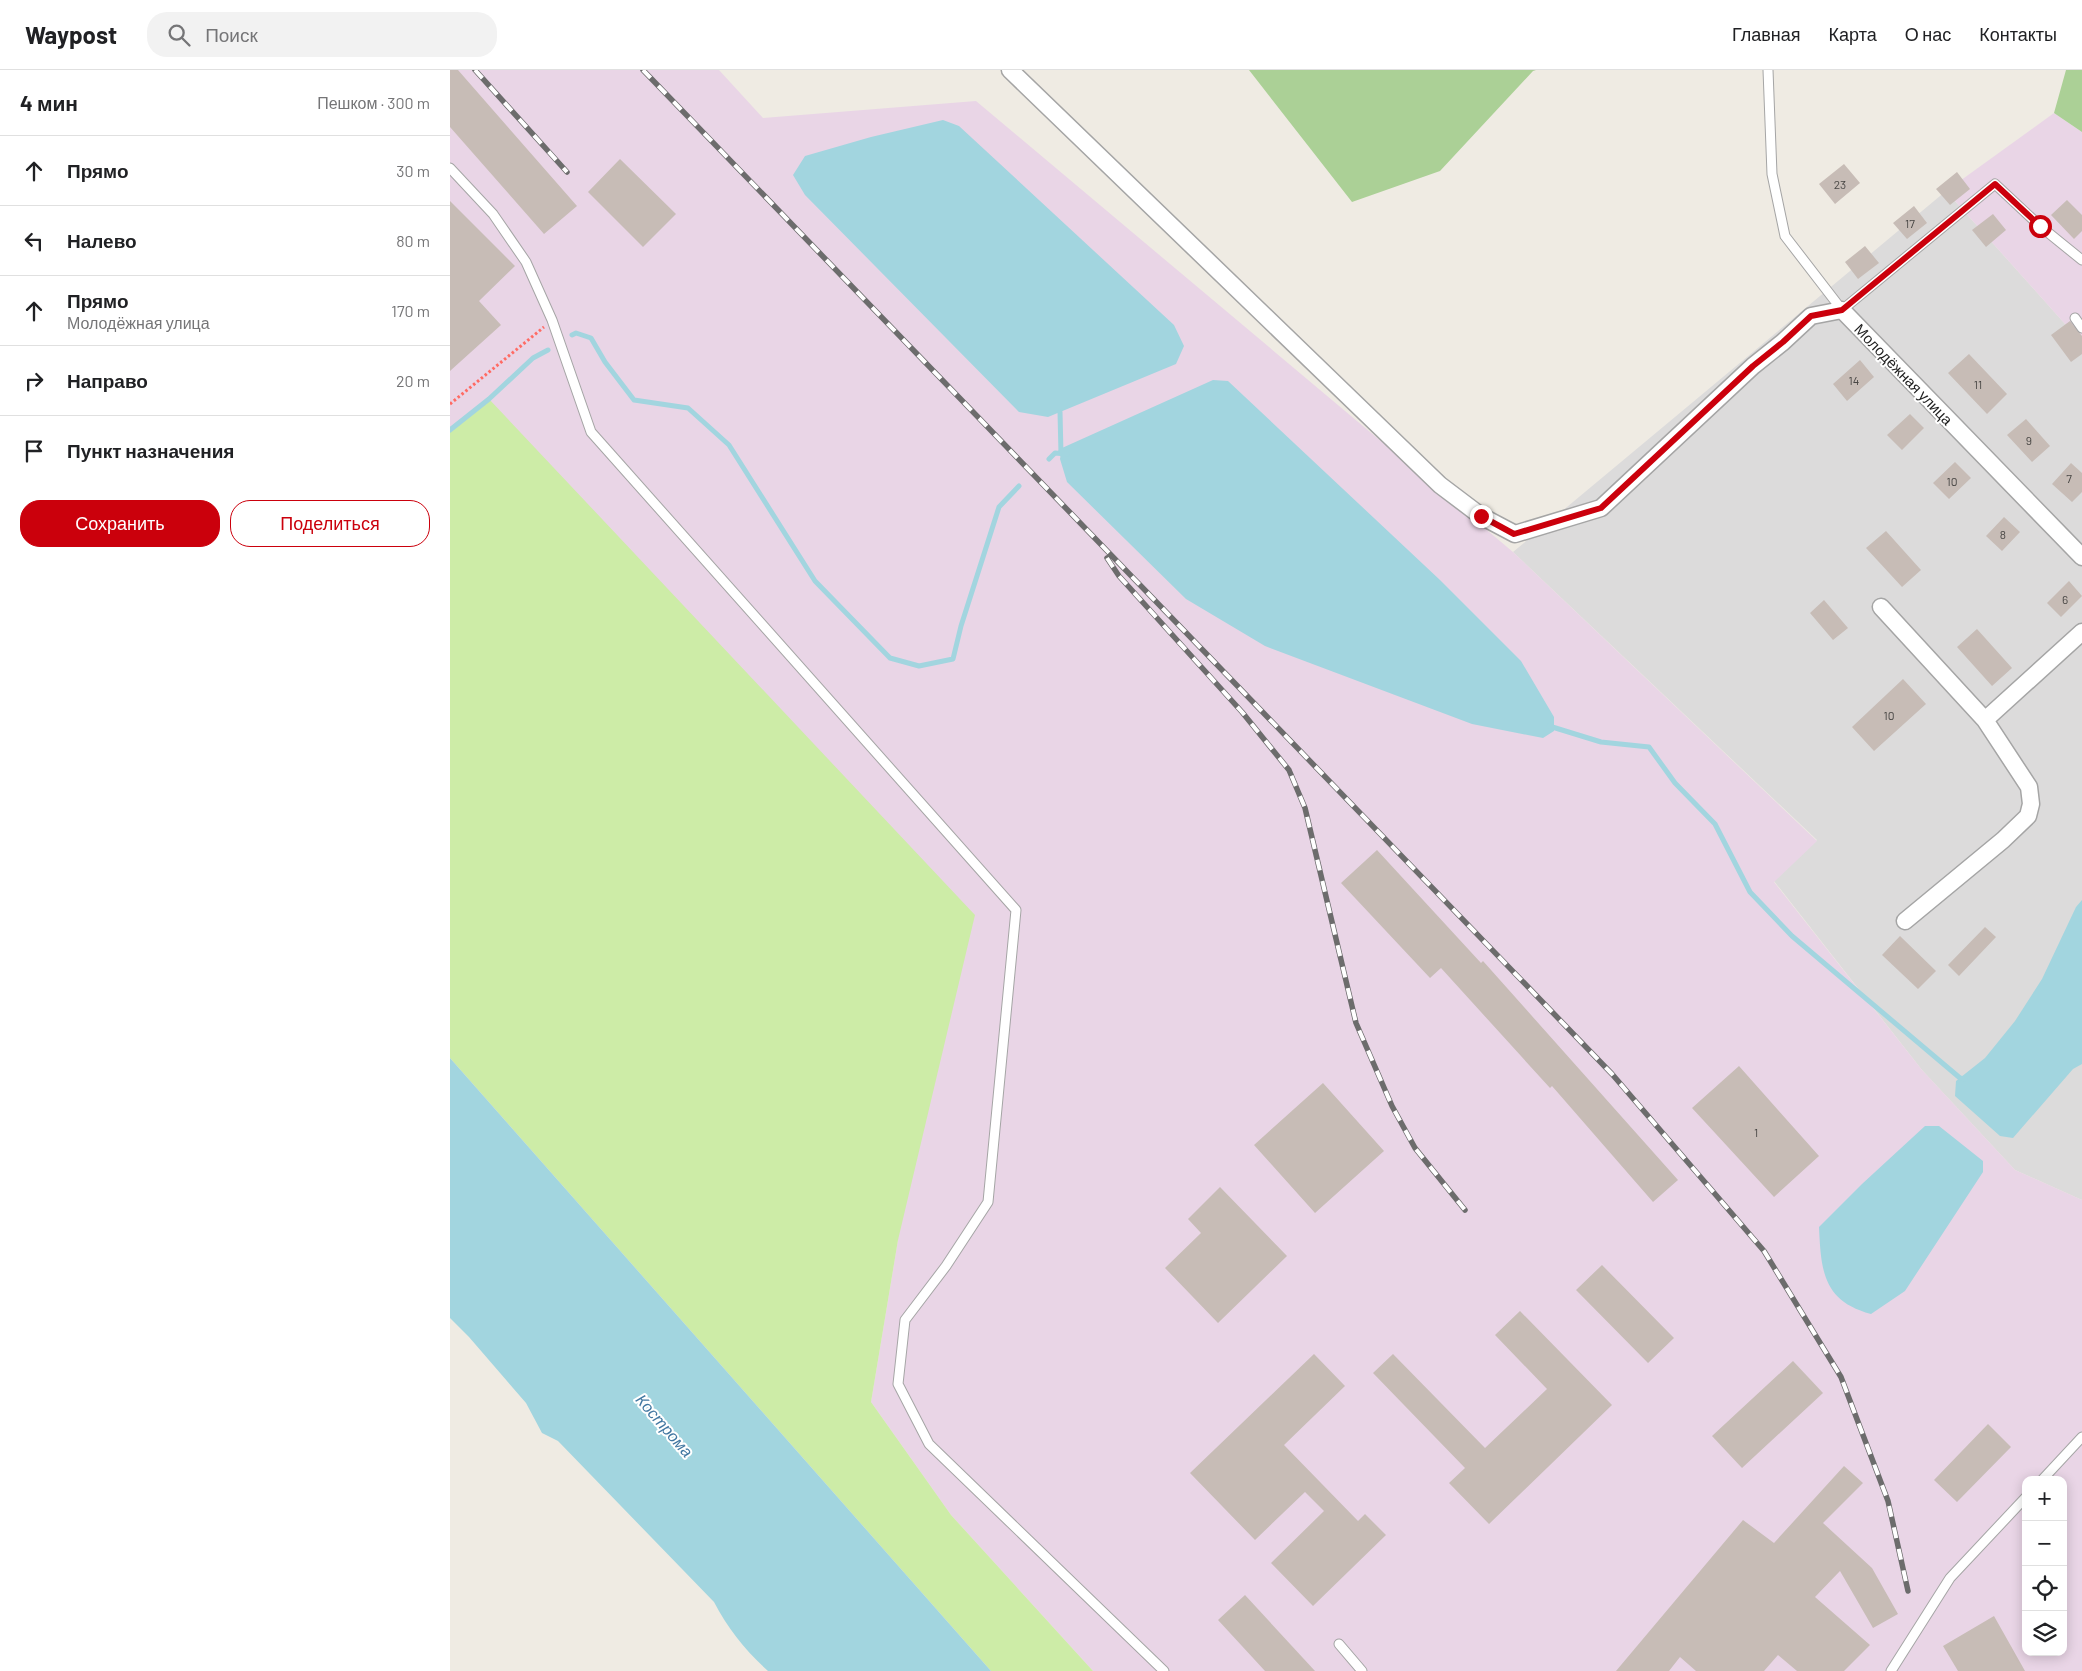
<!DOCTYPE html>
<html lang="ru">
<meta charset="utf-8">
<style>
:root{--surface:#fff;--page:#f2f2f2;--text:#202124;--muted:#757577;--line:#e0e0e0;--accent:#cb000c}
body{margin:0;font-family:Barlow,sans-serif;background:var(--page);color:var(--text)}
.controls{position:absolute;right:15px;bottom:15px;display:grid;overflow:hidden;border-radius:10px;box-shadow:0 2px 12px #0003}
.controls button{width:45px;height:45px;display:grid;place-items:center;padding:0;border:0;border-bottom:1px solid var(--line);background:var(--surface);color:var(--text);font:25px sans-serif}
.stop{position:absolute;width:15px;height:15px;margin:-11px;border:4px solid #cb000c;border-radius:50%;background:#fff}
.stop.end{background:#cb000c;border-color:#fff;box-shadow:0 1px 5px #0008}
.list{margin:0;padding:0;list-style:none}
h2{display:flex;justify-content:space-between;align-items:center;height:65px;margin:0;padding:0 20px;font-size:21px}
h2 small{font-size:16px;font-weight:400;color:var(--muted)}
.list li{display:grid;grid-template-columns:32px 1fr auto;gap:15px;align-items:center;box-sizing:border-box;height:70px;padding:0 20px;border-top:1px solid var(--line)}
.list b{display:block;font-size:19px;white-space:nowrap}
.list p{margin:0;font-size:16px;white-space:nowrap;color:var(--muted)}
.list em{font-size:16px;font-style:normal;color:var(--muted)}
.actions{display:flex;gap:10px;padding:15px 20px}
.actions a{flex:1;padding:11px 0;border:1px solid var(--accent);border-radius:20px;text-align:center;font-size:18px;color:var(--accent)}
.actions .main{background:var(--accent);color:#fff}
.icon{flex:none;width:28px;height:28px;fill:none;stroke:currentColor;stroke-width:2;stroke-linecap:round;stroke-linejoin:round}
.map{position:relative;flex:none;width:1632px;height:1601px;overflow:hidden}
header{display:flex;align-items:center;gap:30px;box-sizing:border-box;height:70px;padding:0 25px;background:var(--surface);border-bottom:1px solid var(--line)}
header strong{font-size:24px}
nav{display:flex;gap:28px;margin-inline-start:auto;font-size:18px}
.search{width:350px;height:45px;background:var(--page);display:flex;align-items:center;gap:12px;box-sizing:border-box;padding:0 18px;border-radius:20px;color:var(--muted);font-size:19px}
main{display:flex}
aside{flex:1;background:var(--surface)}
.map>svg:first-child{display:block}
.residential{fill:#dcdbdb}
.industrial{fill:#e9d5e6;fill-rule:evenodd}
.grass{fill:#cdeca7}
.forest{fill:#abd096}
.water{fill:#a2d5df}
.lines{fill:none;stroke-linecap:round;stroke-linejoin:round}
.stream{stroke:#a2d5df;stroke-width:5}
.building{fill:#c7bcb6}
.lane-casing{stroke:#a5a5a5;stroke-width:11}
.street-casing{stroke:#a5a5a5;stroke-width:19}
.path{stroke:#ff6b64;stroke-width:3;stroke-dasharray:2.5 2.5;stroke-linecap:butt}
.lane{stroke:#fff;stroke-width:9}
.street{stroke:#fff;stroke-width:16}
.rail-casing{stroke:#6c6c6c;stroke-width:5.5}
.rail{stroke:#fff;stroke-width:4;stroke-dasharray:11;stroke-linecap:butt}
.route{stroke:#cb000c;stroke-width:6}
.labels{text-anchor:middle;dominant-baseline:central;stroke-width:4;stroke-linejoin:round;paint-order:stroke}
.number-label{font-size:12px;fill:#484644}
.street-label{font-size:15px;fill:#1e1e1e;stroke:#fff}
.water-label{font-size:16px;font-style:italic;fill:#4177a1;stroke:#fff}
</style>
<header>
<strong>Waypost</strong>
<div class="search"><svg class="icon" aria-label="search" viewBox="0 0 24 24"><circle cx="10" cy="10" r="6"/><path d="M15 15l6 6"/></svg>Поиск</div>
<nav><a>Главная</a><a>Карта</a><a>О нас</a><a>Контакты</a></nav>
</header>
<main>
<aside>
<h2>4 мин<small>Пешком · 300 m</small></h2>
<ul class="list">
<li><svg class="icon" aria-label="ahead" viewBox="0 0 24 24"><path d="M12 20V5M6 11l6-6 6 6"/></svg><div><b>Прямо</b></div><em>30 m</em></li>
<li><svg class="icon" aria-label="left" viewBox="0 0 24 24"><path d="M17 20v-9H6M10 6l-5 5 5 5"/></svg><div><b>Налево</b></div><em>80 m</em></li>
<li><svg class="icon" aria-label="ahead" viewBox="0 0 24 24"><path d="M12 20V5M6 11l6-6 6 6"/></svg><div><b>Прямо</b><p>Молодёжная улица</p></div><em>170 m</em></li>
<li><svg class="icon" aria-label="right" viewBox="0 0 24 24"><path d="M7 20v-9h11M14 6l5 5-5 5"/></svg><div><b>Направо</b></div><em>20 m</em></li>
<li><svg class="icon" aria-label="arrive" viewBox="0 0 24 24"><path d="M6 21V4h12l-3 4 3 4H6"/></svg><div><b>Пункт назначения</b></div></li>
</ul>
<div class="actions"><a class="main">Сохранить</a><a>Поделиться</a></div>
</aside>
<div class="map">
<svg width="1632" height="1601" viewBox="0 0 1632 1601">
<rect width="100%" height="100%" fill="#efebe3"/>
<path class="residential" d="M1496 121 1632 273V1130L1565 1100 1472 1000 1324 811 1367 770 1063 482Z"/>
<path class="industrial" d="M0 0H269L313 48 526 31 1063 482 1367 771 1324 812 1472 1000 1565 1100 1632 1130V1601H643L501 1445 421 1332 448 1170 39 329 0 360ZM1576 1410H1613V1582H1576Z
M1604 43 1632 62V273L1496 121Z"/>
<path class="grass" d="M39 329 525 845 448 1170 421 1332 501 1445 643 1601H541L0 988V360Z"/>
<path class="forest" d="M799 0H1086L1083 1 990 101 902 132Z
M1616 0H1632V62L1604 43Z"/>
<path class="water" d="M493 50 509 56 724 255 734 276 726 294 598 347 569 342 355 125 343 105 355 86 421 67Z
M763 310 778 311 990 510 1071 591 1104 647V661L1093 668 1022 654 815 576 736 529 617 412 610 389 612 378Z
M1632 830V994L1623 999 1563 1068 1550 1066 1505 1026 1506 1011 1535 988 1565 951 1592 909 1626 837Z
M0 988 541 1601H318C296 1581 278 1559 264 1532L108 1371 92 1363 76 1333 19 1267 0 1248Z
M1475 1056H1489L1533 1091V1102L1455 1221 1421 1244C1373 1231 1371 1201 1369 1157L1412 1114Z"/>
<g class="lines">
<path class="stream" d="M122 265 126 263 141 268 155 292 184 330 238 338 279 375 365 511 440 588 469 596 503 589 511 556 549 437 569 416
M610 342 611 384
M0 360 39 329 83 288 98 280
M599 389 605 383 617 384
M1099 656 1151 672 1199 677 1225 713 1265 754 1300 822 1342 866 1510 1008 1515 1009"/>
</g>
<path class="building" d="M0 0H8L127 136 94 164 0 57Z
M170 89 226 144 193 177 138 122Z
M1394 94 1410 113 1385 134 1369 114Z
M1507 102 1520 119 1500 135 1486 119Z
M1617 130 1632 145V161L1624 169 1601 145Z
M0 131 65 196 29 231 51 255 0 301Z
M1464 136 1477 153 1457 169 1443 153Z
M1543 144 1556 160 1536 177 1522 160Z
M1415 176 1429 193 1408 209 1395 192Z
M1620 251 1632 266V284L1621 292 1601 265Z
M1519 284 1557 324 1537 344 1498 303Z
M1410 290 1424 307 1397 331 1383 314Z
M1460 344 1474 358 1452 380 1437 365Z
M1576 349 1600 376 1582 392 1557 365Z
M1505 392 1521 408 1499 429 1483 413Z
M1621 393 1632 403V422L1622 432 1602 414Z
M1554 447 1570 462 1552 481 1536 466Z
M1436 461 1471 500 1452 517 1416 478Z
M1619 511 1632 526 1611 547 1597 533Z
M1374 530 1398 558 1383 570 1360 543Z
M1527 559 1562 598 1542 616 1507 577Z
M1453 609 1476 634 1424 681 1402 657Z
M927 780 1031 893 1033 891 1228 1110 1203 1132 1102 1016 1100 1018 991 898 980 908 891 813Z
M1535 857 1546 867 1509 906 1498 895Z
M1450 866 1486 901 1468 919 1432 885Z
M1289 996 1369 1086 1324 1127 1242 1038Z
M873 1013 934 1081 865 1143 804 1075Z
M770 1117 837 1186 768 1253 715 1198 751 1163 738 1149Z
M1152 1195 1224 1268 1198 1293 1126 1220Z
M1070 1241 1162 1335 1039 1454 999 1413 1015 1398 923 1303 943 1284 1035 1378 1097 1319 1045 1265Z
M864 1284 895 1316 834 1375 908 1451 915 1444 936 1465 863 1536 821 1493 874 1441 855 1422 805 1470 740 1403Z
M1343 1291 1373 1323 1292 1398 1262 1366Z
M1538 1354 1561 1377 1507 1432 1484 1410Z
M1394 1396 1413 1413 1373 1453 1422 1498 1448 1544 1423 1558 1390 1501 1365 1527 1420 1575 1394 1601H1347L1328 1585 1314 1601H1246L1230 1587 1219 1601H1166L1293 1450 1324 1473Z
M795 1525 865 1601H815L768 1550Z
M1544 1546 1575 1601H1508L1493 1576Z"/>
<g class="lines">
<defs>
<path id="lane" d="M1318 0 1322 104 1335 166 1392 240 1545 114 1590 156 1632 190
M0 98 43 144 76 192 102 250 141 362 566 840 538 1132 496 1196 455 1250 448 1314 479 1374 714 1601
M1625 248 1632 258
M1592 1410 1632 1367
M889 1574 912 1601
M1441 1601 1500 1508 1576 1427"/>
<path id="street" d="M560 0 990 415 1031 446 1065 464 1151 438 1303 296 1333 272 1361 246 1392 240 1632 487
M1431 537 1535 650 1632 562
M1455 851 1553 770 1578 746 1581 734 1579 717 1535 650"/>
</defs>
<use href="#lane" class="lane-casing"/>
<use href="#street" class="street-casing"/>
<path class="path" d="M0 334 94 257"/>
<use href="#lane" class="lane"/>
<use href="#street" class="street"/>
<defs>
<path id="rail" d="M25 0 117 102
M193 0 1162 1004 1314 1181 1391 1307 1438 1431 1458 1521
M657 488 669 506 792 642 839 700 855 738 906 953 942 1036 965 1078 1015 1140"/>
</defs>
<use href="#rail" class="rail-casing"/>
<use href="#rail" class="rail"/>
</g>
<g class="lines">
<path class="route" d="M1031 446 1064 464 1151 438 1303 296 1333 272 1361 246 1392 240 1545 114 1590 156"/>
</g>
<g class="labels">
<g class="number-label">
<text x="1390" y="114">23</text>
<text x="1460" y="153">17</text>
<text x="1404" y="310">14</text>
<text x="1528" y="314">11</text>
<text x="1579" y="370">9</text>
<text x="1619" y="408">7</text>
<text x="1502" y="411">10</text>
<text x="1553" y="464">8</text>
<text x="1615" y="529">6</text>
<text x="1439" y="645">10</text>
<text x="1306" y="1062">1</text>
</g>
<g class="street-label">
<text transform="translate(1454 304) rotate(46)">Молодёжная улица</text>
</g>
<g class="water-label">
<text transform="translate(215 1355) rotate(49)">Кострома</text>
</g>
</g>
</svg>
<div class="controls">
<button>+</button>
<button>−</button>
<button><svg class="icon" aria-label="locate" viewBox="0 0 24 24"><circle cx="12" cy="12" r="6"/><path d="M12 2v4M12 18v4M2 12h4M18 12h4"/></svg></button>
<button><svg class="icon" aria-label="layers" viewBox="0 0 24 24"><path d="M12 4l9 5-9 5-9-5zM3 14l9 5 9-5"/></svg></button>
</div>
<div class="stop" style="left:1590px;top:156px"></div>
<div class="stop end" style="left:1031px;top:446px"></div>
</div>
</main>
